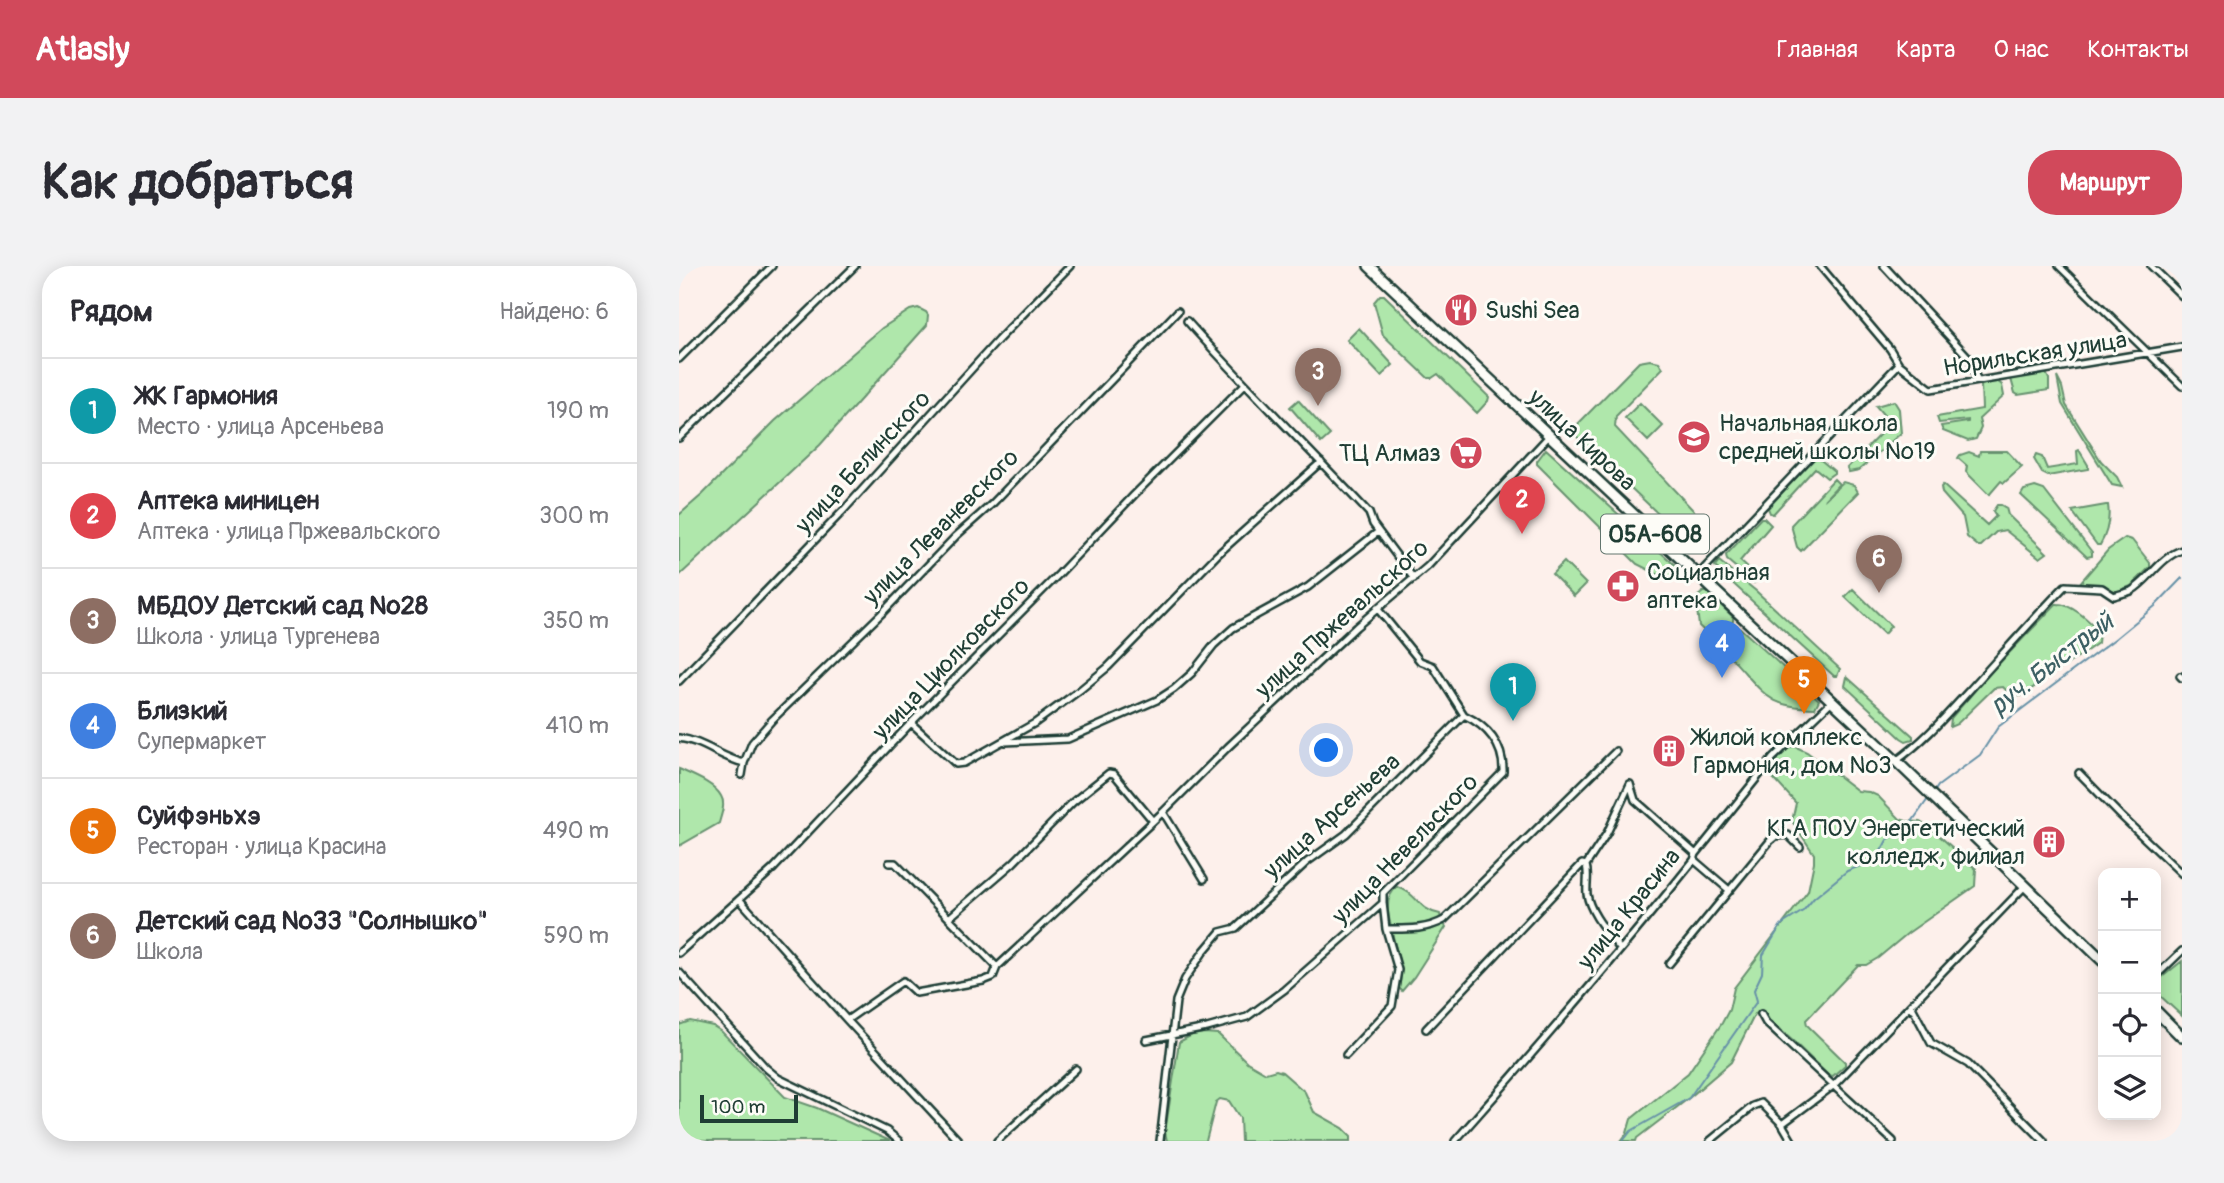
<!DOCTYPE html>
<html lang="ru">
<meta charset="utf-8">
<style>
:root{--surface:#fff;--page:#f2f2f3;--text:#2b2b33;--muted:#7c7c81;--line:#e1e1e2;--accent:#d1495b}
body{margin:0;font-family:Pangolin,sans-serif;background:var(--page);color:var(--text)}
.controls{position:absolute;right:21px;bottom:21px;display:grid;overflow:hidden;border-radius:14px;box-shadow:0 4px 18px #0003}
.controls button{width:63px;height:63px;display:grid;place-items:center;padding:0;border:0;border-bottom:2px solid var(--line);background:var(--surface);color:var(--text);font:35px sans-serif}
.scale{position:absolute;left:21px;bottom:18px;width:98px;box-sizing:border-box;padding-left:7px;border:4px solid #1f3d34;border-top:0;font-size:19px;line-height:24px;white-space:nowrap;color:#1f3d34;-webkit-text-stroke:5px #fdfcf7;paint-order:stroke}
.you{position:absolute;left:648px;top:485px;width:24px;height:24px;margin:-18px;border:5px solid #fff;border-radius:50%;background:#1a73e8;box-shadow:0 0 0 10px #1a73e833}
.badge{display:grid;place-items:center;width:46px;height:46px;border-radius:50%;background:var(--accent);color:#fff;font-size:23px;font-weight:700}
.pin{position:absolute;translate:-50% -58px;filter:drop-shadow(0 2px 4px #0008)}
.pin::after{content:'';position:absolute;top:37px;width:24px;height:21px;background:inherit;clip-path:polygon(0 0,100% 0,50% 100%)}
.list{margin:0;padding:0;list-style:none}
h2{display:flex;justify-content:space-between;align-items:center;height:91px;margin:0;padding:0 28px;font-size:30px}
h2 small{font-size:23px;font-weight:400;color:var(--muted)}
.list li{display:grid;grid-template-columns:46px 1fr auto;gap:21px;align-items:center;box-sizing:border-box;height:105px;padding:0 28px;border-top:2px solid var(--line)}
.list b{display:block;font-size:26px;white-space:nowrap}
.list p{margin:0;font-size:23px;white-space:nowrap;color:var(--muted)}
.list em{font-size:23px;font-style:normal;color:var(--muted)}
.icon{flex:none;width:38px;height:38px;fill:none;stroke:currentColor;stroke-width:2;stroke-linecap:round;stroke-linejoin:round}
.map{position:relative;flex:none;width:1503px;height:875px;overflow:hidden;border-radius:28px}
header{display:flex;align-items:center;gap:42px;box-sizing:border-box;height:98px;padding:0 35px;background:var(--accent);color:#fff}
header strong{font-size:33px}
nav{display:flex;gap:38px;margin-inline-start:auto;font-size:24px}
.intro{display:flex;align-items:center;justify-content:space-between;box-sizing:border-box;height:168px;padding:0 42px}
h1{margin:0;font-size:49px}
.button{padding:18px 32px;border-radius:28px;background:var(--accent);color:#fff;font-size:24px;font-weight:700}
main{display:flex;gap:42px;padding:0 42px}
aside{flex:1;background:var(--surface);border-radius:28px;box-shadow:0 4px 18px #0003}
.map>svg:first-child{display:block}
.green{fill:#afe7ab;stroke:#679270;stroke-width:2}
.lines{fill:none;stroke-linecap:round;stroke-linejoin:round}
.stream{stroke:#6691a7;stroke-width:2}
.street-casing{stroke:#1f3d34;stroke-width:10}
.primary-casing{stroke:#1f3d34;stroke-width:14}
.street{stroke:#fdfcf7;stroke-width:5}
.primary{stroke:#fdfcf7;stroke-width:9}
.labels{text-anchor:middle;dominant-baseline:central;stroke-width:6;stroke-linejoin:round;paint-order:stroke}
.shield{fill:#fdfcf7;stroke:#62766e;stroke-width:2}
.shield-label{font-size:23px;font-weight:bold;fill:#1f3d34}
.poi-label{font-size:24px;fill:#1f3d34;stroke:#fdfcf7;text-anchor:start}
.street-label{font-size:24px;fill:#1f3d34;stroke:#fdfcf7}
.water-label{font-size:26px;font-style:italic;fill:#3d6064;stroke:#fdfcf7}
</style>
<header>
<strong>Atlasly</strong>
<nav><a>Главная</a><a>Карта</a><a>О нас</a><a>Контакты</a></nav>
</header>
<div class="intro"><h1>Как добраться</h1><a class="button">Маршрут</a></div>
<main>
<aside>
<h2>Рядом<small>Найдено: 6</small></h2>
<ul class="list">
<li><span class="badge" style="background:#0f9aa8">1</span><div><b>ЖК Гармония</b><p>Место · улица Арсеньева</p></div><em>190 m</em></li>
<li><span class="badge" style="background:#e0444e">2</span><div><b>Аптека миницен</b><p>Аптека · улица Пржевальского</p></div><em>300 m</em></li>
<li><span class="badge" style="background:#8d6e63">3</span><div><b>МБДОУ Детский сад №28</b><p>Школа · улица Тургенева</p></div><em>350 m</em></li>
<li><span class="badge" style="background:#3f7fe0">4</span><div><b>Близкий</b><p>Супермаркет</p></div><em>410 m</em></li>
<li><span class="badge" style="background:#e8710a">5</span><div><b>Суйфэньхэ</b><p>Ресторан · улица Красина</p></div><em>490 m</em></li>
<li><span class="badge" style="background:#8d6e63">6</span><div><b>Детский сад №33 &quot;Солнышко&quot;</b><p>Школа</p></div><em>590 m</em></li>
</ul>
</aside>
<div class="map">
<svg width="1503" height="875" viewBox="0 0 1503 875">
<rect width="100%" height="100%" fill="#fdf0eb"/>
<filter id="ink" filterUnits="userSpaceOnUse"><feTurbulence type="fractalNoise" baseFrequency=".0143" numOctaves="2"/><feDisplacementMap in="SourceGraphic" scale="14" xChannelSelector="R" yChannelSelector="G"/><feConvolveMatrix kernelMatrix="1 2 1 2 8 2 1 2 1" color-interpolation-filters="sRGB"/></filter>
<g filter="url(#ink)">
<path class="green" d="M701 29H705L810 131 809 135 798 147 759 108 753 112H749L704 69 695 36Z
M239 42 247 46 249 49 248 59 141 179 0 310V249L24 228 96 155 203 62 231 44Z
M680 62 714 99 702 110 668 74Z
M971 94 980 96 984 102 937 150 936 161 1029 260 1012 279 892 165 960 96Z
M1367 107 1370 113V124L1339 129 1336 127 1332 113Z
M1378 111 1383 121 1387 139 1422 195 1438 211 1443 221 1433 219 1383 138Z
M1318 115 1323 119 1325 130 1300 153 1302 162 1297 173 1289 175 1264 165 1262 160 1289 156V154L1260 157 1258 151 1303 143 1302 119Z
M619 134 651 169 642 177 611 141Z
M1215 135 1220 143 1222 167 1180 204 1170 206 1168 202 1207 162 1208 153 1197 140Z
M961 137 984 160 969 175 946 152Z
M867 183 998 301 991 312 988 313 958 298 858 198V195Z
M1400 184 1409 199V203L1369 210 1363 207 1355 193 1357 189 1363 191 1368 203 1399 198 1398 185Z
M1301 185H1328L1343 201 1325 217 1322 215 1310 229 1287 206 1288 200 1279 192 1281 189 1290 186 1300 190Z
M1137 190 1155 205V207L1148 212 1136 202 1094 248 1091 247 1089 242Z
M1155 213 1160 218 1145 234 1164 216 1175 219 1179 226 1122 285 1118 281 1112 259Z
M1264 219 1308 259 1317 250 1314 245 1318 239H1322L1327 242 1329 249 1368 287 1361 292 1326 264 1317 266 1302 280H1299L1288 271 1284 251 1263 227 1262 221Z
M1356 221 1365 224 1413 286V290L1408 291 1342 229 1345 224Z
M1427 239H1429C1431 252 1428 267 1421 279H1418L1393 245Z
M1082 252H1085L1092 259 1061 295 1080 312 1075 317 1048 294 1047 289Z
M1446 272 1453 274 1471 297V301L1452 320 1438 326 1424 320 1400 318 1429 284Z
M1040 295 1077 325 1161 403 1158 410H1155L1037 302 1036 300Z
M885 296 907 318 895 330 873 308Z
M1174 323 1212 360 1205 368 1166 331Z
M1024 326H1028L1054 351V355L1035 374 1020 360 1017 335 1018 331Z
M1377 338C1392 337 1411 355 1420 366L1419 377 1342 430H1333L1324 421 1315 422 1278 458 1271 461 1272 452 1312 406Z
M1061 362 1140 434 1136 442C1098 441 1090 435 1066 407 1058 398 1050 390 1044 381Z
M1168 411 1234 470V473L1227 475 1222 472 1166 420Z
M1115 480 1128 486 1179 525 1190 526 1199 530 1221 553 1227 555 1241 556 1254 564 1297 603 1296 620 1229 667 1199 692 1187 699H1179L1127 754 1128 759 1166 796V799L1154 810 1149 809 1115 776 1082 747 1076 748 1052 796 1010 832 958 872 957 875H942L948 867 952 853 1009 807 1043 757 1050 744 1055 722 1129 625 1135 596V588L1113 555 1117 537 1094 512 1091 504C1097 494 1104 483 1115 480Z
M0 503C13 509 35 517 42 530 47 538 42 549 40 557L0 580Z
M718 621C737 626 739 644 761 648L762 653C746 661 729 661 712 660 708 647 706 630 718 621Z
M765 658 767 661 735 711 723 725 720 722C725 701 717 687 713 666L755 662Z
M1503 695V750L1477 726V716Z
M11 755 34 760 42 765 106 831 138 842 211 875H0V759Z
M525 767 539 768 568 796 587 807 597 804 603 806 626 826 635 846 664 862 672 870V875H562L561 852 550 835 541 833 537 836 527 875H488L486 866 500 776 513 769Z"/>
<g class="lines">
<path class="stream" d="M1255 526 1259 520 1301 489 1319 461 1437 372 1476 340 1503 312
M944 875 952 865 1010 832 1078 735 1075 724 1083 707 1084 689 1102 659 1124 645 1135 632 1168 605 1189 597 1201 587 1208 574 1230 560 1249 533"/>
<defs>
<path id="street" d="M1141 0 1211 83 1220 98
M1205 0 1291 93 1298 114
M1380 0 1503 120
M1472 0 1503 30
M508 55C567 121 630 183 690 247L694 258 735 313
M0 93 93 0
M0 172 176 0
M1019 309 1220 98 1252 123 1503 81
M1501 410 1503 412
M0 415 163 246 319 74 391 0
M232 457 277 498 285 497 356 457 401 424 429 401 538 289 642 196
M0 472C24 475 41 491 65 497
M326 476 389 473 478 434 495 423 513 407 535 379 554 362 629 321 699 266
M1217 495C1244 476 1265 452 1287 428 1320 392 1352 355 1386 320L1423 322 1435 330C1440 328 1447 327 1452 325 1470 315 1481 291 1503 284
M1400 507 1441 549 1503 608
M63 509 65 497 73 477 93 454 202 348 277 270 314 237 499 45
M951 518 956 534 1017 588
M484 546 525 613
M1015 594 1050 624
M210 597H216L318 701
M907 599C910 609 907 618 908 628 911 648 930 668 941 683
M61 634 168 754 280 875
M270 652 334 597 394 536 430 507 435 508 474 555
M707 663C728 663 747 664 765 654L937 485
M0 687 94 603 232 457 380 308 455 229 565 119
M990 698 1091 575 1097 570 1109 569 1121 581
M0 706 87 802 99 812 208 865 220 875
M1477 710 1503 685
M1232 739 1252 777 1289 798 1365 875
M1082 748 1087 757 1214 875
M168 754 224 715 237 727 304 715 314 711 318 701 484 546 549 481 677 361 749 300 870 170
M747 763 903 598 907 599 928 567 951 518
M467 774 528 762 568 751 605 724 704 637V627L824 506C825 479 808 460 785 449
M667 789 713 740 719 704 707 663 704 637
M1103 858 1154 820 1346 620
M318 875 397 803
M481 875 497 735 506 713 525 685 541 666 557 662 628 596 667 568 785 449 754 400 741 395 698 342
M776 875C858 783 938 690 1015 594L1017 588 1094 492 1153 435
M1031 875 1074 840 1082 837 1103 858 1113 875"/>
<path id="primary" d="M690 0 1217 495 1424 695
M1477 745 1503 771"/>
</defs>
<use href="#street" class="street-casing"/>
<use href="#primary" class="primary-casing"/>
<use href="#street" class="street"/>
<use href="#primary" class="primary"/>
</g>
</g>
<defs>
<symbol id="restaurant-disc" viewBox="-11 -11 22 22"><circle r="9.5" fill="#d1495b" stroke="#fdfcf7"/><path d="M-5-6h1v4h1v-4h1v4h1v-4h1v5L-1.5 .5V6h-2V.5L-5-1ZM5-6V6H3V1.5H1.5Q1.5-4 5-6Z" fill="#fff"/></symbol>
<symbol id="school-disc" viewBox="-11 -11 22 22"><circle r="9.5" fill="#d1495b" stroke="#fdfcf7"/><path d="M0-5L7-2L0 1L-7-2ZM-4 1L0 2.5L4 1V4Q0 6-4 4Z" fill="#fff"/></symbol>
<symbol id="supermarket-disc" viewBox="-11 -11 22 22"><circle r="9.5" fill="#d1495b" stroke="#fdfcf7"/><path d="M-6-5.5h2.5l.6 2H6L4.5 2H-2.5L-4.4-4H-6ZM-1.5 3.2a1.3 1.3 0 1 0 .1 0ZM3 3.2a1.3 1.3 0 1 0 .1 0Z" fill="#fff"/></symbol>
<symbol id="pharmacy-disc" viewBox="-11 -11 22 22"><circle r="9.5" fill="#d1495b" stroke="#fdfcf7"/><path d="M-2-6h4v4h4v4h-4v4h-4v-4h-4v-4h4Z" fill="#fff"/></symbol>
<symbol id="building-disc" viewBox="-11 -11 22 22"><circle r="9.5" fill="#d1495b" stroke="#fdfcf7"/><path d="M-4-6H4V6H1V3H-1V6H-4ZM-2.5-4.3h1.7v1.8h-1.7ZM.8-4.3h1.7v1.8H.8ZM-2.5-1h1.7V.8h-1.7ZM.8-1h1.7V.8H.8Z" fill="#fff"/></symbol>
</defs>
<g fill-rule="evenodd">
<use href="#restaurant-disc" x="763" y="25" width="38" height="38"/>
<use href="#school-disc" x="996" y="152" width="38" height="38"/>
<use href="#supermarket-disc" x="768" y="168" width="38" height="38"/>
<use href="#pharmacy-disc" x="925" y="301" width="38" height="38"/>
<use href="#building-disc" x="971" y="466" width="38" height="38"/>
<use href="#building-disc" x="1351" y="557" width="38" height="38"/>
</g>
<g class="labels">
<rect class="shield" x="922" y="248.5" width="108" height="39" rx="5"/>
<g class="shield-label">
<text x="976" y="268">05А-608</text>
</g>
<g class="poi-label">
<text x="806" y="44">Sushi Sea</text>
<text x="1040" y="157">Начальная школа<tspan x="1040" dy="28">средней школы №19</tspan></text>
<text x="762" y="187" text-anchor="end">ТЦ Алмаз</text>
<text x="968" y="306">Социальная<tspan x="968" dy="28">аптека</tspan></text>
<text x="1014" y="471">Жилой комплекс<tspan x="1014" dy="28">Гармония, дом №3</tspan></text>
<text x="1346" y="562" text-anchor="end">КГА ПОУ Энергетический<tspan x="1346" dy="28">колледж, филиал</tspan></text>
</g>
<g class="street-label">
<text transform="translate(1356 88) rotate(-9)">Норильская улица</text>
<text transform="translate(903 174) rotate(43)">улица Кирова</text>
<text transform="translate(184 196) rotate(-47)">улица Белинского</text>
<text transform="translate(262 261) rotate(-45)">улица Леваневского</text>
<text transform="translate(663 353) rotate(-42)">улица Пржевальского</text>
<text transform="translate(272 393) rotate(-46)">улица Циолковского</text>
<text transform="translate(653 550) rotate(-42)">улица Арсеньева</text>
<text transform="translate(726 583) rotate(-46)">улица Невельского</text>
<text transform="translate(950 643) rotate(-51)">улица Красина</text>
</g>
<g class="water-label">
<text transform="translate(1373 398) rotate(-38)">руч. Быстрый</text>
</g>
</g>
</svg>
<div class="controls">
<button>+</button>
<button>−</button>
<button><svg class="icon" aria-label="locate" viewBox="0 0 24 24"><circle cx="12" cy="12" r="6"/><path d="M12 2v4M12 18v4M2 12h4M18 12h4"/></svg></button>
<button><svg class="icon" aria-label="layers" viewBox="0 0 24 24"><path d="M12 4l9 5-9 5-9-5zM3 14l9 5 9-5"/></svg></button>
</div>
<div class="scale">100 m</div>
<div class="you"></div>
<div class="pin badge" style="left:834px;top:455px;background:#0f9aa8">1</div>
<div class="pin badge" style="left:843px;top:268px;background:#e0444e">2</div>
<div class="pin badge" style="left:639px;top:140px;background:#8d6e63">3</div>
<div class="pin badge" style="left:1043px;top:412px;background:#3f7fe0">4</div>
<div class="pin badge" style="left:1125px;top:448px;background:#e8710a">5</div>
<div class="pin badge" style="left:1200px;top:327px;background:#8d6e63">6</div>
</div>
</main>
